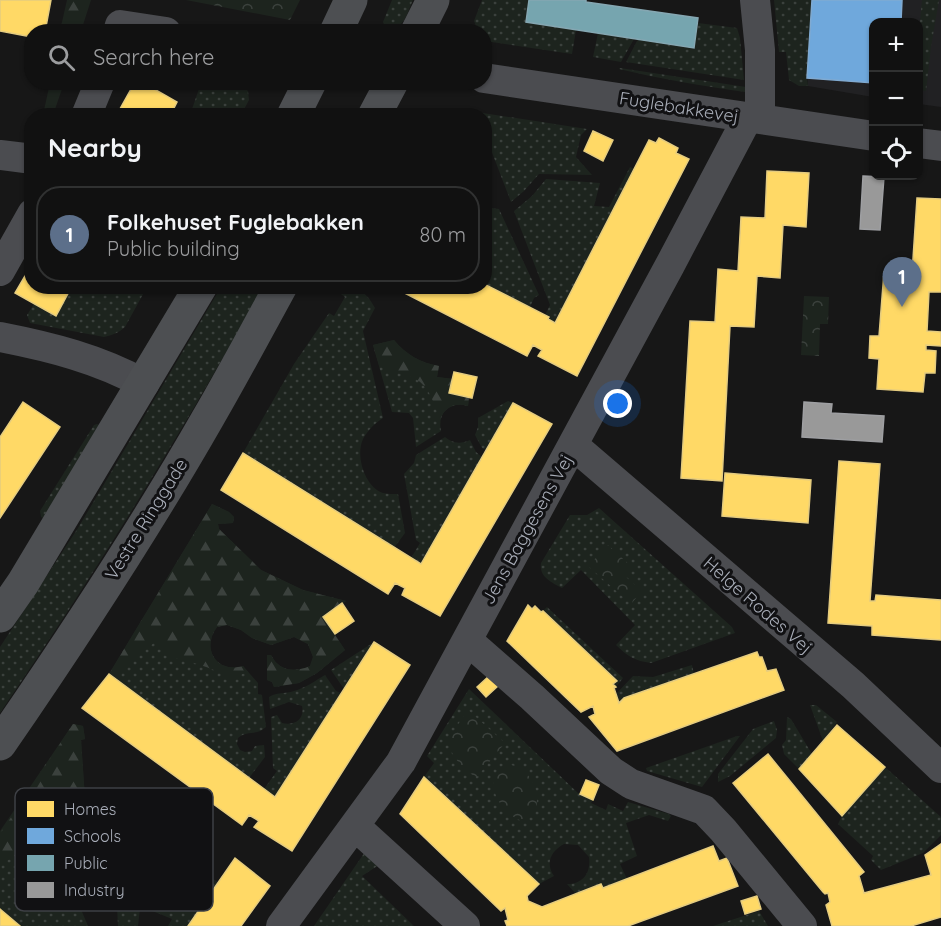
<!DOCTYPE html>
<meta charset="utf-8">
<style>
:root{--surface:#111;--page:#1e1f1f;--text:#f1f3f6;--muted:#9c9d9f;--line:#303131;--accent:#7c3aed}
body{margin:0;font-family:Quicksand,sans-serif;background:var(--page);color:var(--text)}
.controls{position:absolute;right:18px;top:18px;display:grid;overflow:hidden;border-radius:12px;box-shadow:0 2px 4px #0004}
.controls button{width:54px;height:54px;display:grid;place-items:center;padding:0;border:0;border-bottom:2px solid var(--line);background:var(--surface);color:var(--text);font:30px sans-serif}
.you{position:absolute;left:618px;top:404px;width:21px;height:21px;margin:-15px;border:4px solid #fff;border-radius:50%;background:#1a73e8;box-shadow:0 0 0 9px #1a73e833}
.badge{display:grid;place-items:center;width:39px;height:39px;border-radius:50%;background:var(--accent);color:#fff;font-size:20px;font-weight:700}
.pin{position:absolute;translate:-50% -50px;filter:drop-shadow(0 2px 3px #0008)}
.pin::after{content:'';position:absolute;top:32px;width:21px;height:18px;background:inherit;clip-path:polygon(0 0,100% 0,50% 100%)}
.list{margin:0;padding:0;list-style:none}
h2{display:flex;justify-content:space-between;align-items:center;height:78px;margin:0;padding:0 24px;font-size:26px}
h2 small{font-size:20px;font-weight:400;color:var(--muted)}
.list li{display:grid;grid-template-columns:39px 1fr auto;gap:18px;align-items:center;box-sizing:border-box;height:96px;margin:0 12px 12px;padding:0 12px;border:2px solid var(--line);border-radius:24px}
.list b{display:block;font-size:22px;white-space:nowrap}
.list p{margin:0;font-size:20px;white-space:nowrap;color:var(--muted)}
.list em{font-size:20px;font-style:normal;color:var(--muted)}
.icon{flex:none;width:33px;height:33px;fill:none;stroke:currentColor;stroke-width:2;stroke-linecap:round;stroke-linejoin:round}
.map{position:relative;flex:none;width:941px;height:926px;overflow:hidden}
.search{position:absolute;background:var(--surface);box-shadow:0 2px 4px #0004;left:24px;top:24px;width:468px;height:66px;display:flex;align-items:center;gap:15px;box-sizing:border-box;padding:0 21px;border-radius:24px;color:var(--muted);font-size:22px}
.panel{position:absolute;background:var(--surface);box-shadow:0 2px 4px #0004;left:24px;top:108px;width:468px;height:186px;border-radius:24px}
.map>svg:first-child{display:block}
.built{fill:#212123}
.grass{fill:url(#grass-dots)}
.forest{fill:url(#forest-firs)}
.park{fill:url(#park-crowns)}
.homes{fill:#ffd966;stroke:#e5cc7f;stroke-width:1.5}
.schools{fill:#6fa8dc;stroke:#80aad1;stroke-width:1.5}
.public{fill:#76a5af;stroke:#85a7b2;stroke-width:1.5}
.industry{fill:#999;stroke:#9e9fa2;stroke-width:1.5}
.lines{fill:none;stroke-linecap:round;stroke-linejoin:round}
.minor{stroke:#4b4c50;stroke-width:30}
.major{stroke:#4d4f52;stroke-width:33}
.labels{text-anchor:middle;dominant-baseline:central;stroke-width:6;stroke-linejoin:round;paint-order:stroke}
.street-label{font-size:18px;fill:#a8adb8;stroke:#111113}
.key{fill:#111113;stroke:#3e4045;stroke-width:1.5}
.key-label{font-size:16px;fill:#a8adb8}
</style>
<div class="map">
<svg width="941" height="926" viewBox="0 0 941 926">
<defs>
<pattern id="grass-dots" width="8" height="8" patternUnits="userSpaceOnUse" patternTransform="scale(1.5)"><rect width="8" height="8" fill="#1d241e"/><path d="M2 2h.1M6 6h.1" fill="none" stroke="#3b413d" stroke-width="1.8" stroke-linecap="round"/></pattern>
<pattern id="forest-firs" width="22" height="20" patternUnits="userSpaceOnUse" patternTransform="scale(1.5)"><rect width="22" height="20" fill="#1d241e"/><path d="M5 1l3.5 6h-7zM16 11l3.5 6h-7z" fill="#3b413d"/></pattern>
<pattern id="park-crowns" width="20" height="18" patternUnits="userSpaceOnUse" patternTransform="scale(1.5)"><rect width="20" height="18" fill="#1d241e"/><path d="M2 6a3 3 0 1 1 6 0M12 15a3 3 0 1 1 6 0" fill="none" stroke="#3b413d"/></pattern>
</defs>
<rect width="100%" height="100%" fill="#171717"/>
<path class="built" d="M804 0H941V107L919 104 918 22H874L873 97 808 86Z"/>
<path class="grass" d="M392 0H413C407 13 404 31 386 29L383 22Z
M482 0H529L526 22 576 30 572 54 485 41 484 32 478 31 474 21Z
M774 0H812L807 78 808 86H799L789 80 786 52H779Z
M922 0H939L931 47 926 91 918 90V42Z
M698 23 737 28 740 38 744 80 626 62 638 39 694 47Z
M598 33 634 39 621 62 593 57Z
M620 68 746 87 745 92C703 86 660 79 619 69Z
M201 83 240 85 248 91 249 100 241 115H190Z
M470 111 587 129 581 135 576 157 592 175 539 174 524 191 511 202 488 142 485 143 484 116 441 115 448 112Z
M630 167 634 169 555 323 548 319V317L545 315 550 305 514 211 532 196 546 179 600 183 594 206 609 207Z
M485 207 499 209 539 295 534 298 530 307 485 284Z
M72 287H147L125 327C119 333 112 335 104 337L30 323 27 315 34 304 56 316Z
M221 287H263C182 433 94 575 0 713V647L78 528Z
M336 287C356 287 365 289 375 308L363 331 383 418C375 423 368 430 363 439 355 456 365 487 383 493 387 494 393 494 398 494L405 533 394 548 243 453 294 364 329 313 334 316 345 297 334 289Z
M394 340C405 354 421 363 439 366L437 377 453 379 450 393 469 397 468 406C450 401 437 413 441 431L416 447 413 418 409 413 392 412 373 345Z
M508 401 513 403 486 450 482 448 475 435 478 427V418Z
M97 424 99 425 43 518 41 517 40 511 94 425Z
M445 437C453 444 461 444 470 440L476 452 482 457 421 564 411 558 420 543 416 540 404 474 414 463 416 455Z
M212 504 229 512 234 517 233 523 218 524 219 529 261 570 303 590 346 601 323 617 345 650 317 673 299 683 274 687 272 682 267 680V655H271C279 671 294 673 310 666L313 657 308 644 294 637 271 645 252 638 241 630 227 625 217 627C201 648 216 674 243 666L258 683V694L262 695 266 727C257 736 246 730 238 738L237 744 240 750 245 752 252 751 255 746 264 745 265 757 249 778 109 674Z
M599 508 732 627 735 633 651 663C635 661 627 656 616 645L635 625 581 570 562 588C551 582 539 577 541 563L570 515H587Z
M547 607 623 678 616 687 543 611Z
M374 642 344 689 331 670Z
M692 665 694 674 619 703 616 694 633 676 653 677Z
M325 675 336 691 341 693 275 797 264 789 277 771 273 768 271 717 277 715 282 723C295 726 305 719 302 706L289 702 270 709 269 697C276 692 285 694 294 691 305 688 315 681 325 675Z
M469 689 578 793 593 800 591 803 606 810 608 804 623 811 628 802 669 814 671 816 668 821 649 815 626 823 637 856 620 864 627 879 603 888 601 884 576 894 567 884C583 884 591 873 589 857L578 845 564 844C551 851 545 863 554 876L539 884 424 777 434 763 427 756Z
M810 705H816L837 722 823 741Z
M787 717 791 719 812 754 799 769 784 754 782 745 786 740Z
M774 721 777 730 776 738 730 776 718 782V774L753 729Z
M73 724 83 726 85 739 81 740 85 799 97 797 103 849 94 851 89 836 55 848 88 926H20L0 909V831Z
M737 736H740L702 787 647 771 646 768Z
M885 767 941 817V835L923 853 881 870 871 860 873 856 838 824 842 816Z
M367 849 382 863 362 876 414 926H314Z
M164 864 187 873 191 866 218 882 188 926H168L172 919 150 910Z
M117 906 140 908 138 926H118Z
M759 911 768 926H713Z"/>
<path class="forest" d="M67 0H91L81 31H60Z
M50 83H64L53 115H43Z
M394 340C405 354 421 363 439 366L437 377 453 379 450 393 469 397 468 406C454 402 444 407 440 420 434 404 429 383 411 377 399 373 390 371 379 365L373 345Z
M212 504 229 512 234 517 233 523 218 524 219 529 261 570 303 590 346 601 323 617 345 650 317 673 299 683 274 687 272 682 267 680V655H271C279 671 294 673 310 666L313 657 308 644 294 637 271 645 252 638 241 630 227 625 217 627C201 648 216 674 243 666L248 672 231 678C211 667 189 661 166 656L155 642 138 656 115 679 109 674Z
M73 724 83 726 85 739 81 740 85 799 97 797V803L83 809 61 813 35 830 12 858 0 864V834Z"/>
<path class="park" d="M186 0H300L290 20Z
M804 296 829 297 828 324H820L819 356 801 355Z
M608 545 633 568 626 577 642 591 631 604 588 566Z
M468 710 505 743 476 778C444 752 443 744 468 710Z
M506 764C530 767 542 790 535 813L522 821C500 814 479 777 506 764Z"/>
<path class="homes" d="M0 0H51L45 32H32V37L0 31Z
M135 82H142L177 102 170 116H116Z
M593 131 613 140 603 161 584 151Z
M659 138 678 148 676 153 689 159 577 376 538 356 542 350 533 345 527 356 391 286H484V284L549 317 548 319 555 323 649 140 656 143Z
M767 171 809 173 806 227 783 225 780 278 757 276 754 327 730 326 722 481 681 478 690 321 715 322 718 269 738 271 741 217 765 218Z
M917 198 941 199V292H929L927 331 941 332V346L926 345V350L936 351 935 373H925L923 392 877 389 879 359 869 358 870 336H879L884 272 912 274Z
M32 264V286H72L56 316 15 293Z
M454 372 477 377 472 398 449 393Z
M23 402 60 427 0 518V437Z
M513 403 552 424 440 616 402 595 405 588 395 583 388 594 221 490 243 453 421 564Z
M839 461 880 464 870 601H875L876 595 941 600V640L872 635V626L828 623Z
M725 473 811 480 808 523 722 516Z
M342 603 354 621 335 634 323 617Z
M528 605 532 609 535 606 541 612 543 611 617 681 613 684 616 687 614 688 619 703 624 698 757 652 759 657H762L767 671 776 669 784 690 617 751 589 717 595 714 593 706 581 712 507 641Z
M374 642 410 665 292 851 254 827 259 821 249 815 242 825 82 708 109 674 275 797Z
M489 676 498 686 486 697 477 687Z
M837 725 885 767 842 816 799 769Z
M768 754 864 872 859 876 864 893 931 875 925 855 941 844V917L911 926H832L826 905 830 902 828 893 825 894 823 892 733 783Z
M424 777 539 884 527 896 528 901 542 907 601 884 603 888 713 846 719 861 727 858 738 886 628 926H507L505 921 508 920 505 908 501 911 400 814Z
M586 780 599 785 593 800 580 794Z
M235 858 270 886 241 926H188Z
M757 896 761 909 745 914 741 901Z
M0 909 20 926H0Z"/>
<path class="schools" d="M812 0H902L901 22H874V83L807 78Z"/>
<path class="public" d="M529 0H586V2L698 18 694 48 526 22Z"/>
<path class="industry" d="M863 176 884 177 880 230 860 229Z
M804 402 832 404 831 413 884 416 882 442 802 437Z"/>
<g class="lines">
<path class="minor" d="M755 0 760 50V119
M118 32 120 25 166 32
M484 78 874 136
M86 116 100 82
M918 143 941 146
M0 155 25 158
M0 271 32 214
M0 337C51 347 99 359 144 384
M573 445 853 685 941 768
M467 640 532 697 611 771 631 784 704 810 723 830 802 926
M355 826 465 926
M281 926 401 762 670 265 748 117"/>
<path class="major" d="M336 32 351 0
M417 32 433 0
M293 116 310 82
M374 116 392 82
M0 616 23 583 201 286
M0 744C73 638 144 530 208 418 233 375 257 330 281 286"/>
</g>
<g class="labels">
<g class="street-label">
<text transform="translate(679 107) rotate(9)">Fuglebakkevej</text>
<text transform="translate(146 519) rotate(-58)">Vestre Ringgade</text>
<text transform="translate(527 529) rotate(-61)">Jens Baggesens Vej</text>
<text transform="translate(758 605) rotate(41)">Helge Rodes Vej</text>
</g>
</g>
<rect x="15" y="788" width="198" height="123" rx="9" class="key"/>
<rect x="27" y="801" width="27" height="16" fill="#ffd966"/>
<rect x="27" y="828" width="27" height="16" fill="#6fa8dc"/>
<rect x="27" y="855" width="27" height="16" fill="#76a5af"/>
<rect x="27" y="882" width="27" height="16" fill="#999"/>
<g class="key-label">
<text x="64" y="815">Homes</text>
<text x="64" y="842">Schools</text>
<text x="64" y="869">Public</text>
<text x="64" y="896">Industry</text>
</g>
</svg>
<div class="controls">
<button>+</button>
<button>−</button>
<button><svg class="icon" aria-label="locate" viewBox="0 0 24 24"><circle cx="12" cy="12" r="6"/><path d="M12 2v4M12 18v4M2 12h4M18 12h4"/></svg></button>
</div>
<div class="you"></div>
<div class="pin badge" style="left:902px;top:307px;background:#5c6f8a">1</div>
<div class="search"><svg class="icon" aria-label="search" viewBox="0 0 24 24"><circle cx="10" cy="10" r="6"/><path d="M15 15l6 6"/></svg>Search here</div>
<section class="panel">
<h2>Nearby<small></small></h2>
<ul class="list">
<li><span class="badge" style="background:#5c6f8a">1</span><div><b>Folkehuset Fuglebakken</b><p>Public building</p></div><em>80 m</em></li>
</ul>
</section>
</div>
